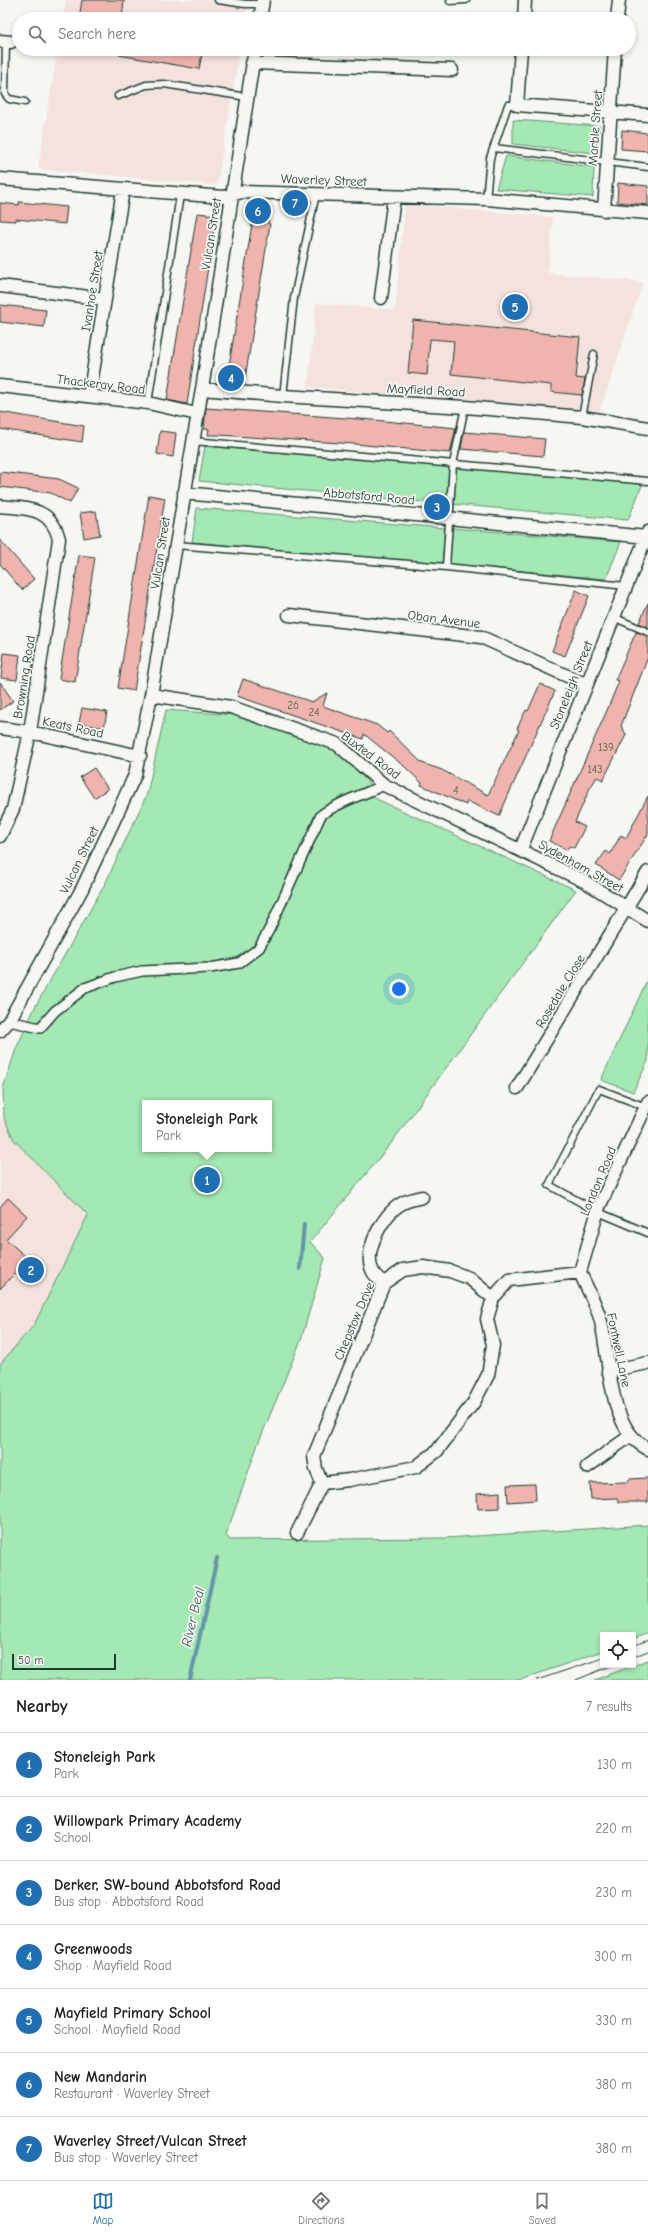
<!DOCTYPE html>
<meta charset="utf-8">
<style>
:root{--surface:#fff;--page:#f6f6f6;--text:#202124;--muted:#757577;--line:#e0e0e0;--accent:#1f6fb2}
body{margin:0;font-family:"Comic Neue",sans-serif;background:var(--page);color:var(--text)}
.controls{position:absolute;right:12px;bottom:12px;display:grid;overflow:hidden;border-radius:0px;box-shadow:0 2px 6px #0003}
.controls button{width:36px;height:36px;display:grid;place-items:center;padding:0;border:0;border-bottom:1px solid var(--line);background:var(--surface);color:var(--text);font:20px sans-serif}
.scale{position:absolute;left:12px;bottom:10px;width:104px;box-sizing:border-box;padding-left:4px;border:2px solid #1f3d34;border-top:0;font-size:11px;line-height:14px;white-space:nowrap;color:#1f3d34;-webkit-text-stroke:3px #f6f6f2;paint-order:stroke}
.you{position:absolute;left:399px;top:989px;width:14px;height:14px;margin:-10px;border:3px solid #fff;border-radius:50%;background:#1a73e8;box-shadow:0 0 0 6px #1a73e833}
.badge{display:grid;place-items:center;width:26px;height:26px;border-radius:50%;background:var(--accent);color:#fff;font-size:13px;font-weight:700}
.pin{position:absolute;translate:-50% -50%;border:2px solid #fff;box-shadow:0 1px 4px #0006}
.popup{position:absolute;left:142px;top:1100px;width:130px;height:52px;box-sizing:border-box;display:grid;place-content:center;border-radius:0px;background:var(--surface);filter:drop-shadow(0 1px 3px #0005);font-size:13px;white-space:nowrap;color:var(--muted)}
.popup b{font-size:15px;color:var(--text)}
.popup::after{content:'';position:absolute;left:50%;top:100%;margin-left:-8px;border:8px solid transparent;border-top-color:var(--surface)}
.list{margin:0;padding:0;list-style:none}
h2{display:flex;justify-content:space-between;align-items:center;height:52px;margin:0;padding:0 16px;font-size:17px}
h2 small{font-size:13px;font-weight:400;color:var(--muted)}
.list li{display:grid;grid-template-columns:26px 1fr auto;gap:12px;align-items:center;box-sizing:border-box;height:64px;padding:0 16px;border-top:1px solid var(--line)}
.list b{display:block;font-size:15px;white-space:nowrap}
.list p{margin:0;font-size:13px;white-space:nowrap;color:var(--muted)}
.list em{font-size:13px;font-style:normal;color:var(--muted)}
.icon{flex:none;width:22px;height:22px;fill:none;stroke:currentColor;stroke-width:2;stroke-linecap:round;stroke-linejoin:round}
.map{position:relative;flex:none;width:648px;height:1680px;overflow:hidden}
.search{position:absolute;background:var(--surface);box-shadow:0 2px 6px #0003;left:12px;right:12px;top:12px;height:44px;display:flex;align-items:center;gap:10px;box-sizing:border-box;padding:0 14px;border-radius:22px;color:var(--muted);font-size:15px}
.sheet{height:500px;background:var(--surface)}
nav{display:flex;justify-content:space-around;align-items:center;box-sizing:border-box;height:56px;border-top:1px solid var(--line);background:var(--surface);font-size:11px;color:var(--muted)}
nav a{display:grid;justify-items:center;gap:2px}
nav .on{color:var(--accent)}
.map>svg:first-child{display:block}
.built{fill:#f4e2de}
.green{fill:#a4e8b3;stroke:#629274;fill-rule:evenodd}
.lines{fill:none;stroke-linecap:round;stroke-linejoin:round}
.stream{stroke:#6595a7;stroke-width:4}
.building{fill:#efb4ae;stroke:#1f3d34}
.service-casing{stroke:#1f3d34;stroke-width:9}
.pedestrian-casing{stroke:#1f3d34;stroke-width:12}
.minor-casing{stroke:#1f3d34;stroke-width:15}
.service{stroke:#f6f6f2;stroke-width:6}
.pedestrian{stroke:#f6f6f2;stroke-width:9}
.minor{stroke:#f6f6f2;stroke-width:12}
.tram{stroke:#1f3d34;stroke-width:1}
.labels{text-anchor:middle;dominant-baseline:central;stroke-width:3.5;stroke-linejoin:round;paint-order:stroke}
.number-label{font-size:11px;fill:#535b52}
.street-label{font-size:13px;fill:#1f3d34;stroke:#f6f6f2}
.water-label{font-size:14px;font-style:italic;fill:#365a5a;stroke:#f6f6f2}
</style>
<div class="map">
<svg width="648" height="1680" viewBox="0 0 648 1680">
<rect width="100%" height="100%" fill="#f6f6f2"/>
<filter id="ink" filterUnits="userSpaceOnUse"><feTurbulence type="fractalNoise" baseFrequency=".025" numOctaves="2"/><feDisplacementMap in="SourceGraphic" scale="8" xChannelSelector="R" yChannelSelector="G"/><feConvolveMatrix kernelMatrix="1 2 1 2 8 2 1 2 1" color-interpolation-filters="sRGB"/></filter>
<g filter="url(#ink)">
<path class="built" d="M66 0H248L245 19H63Z
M58 49H240L217 185 38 169Z
M405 204 553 217 548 273 643 282 599 414 308 387 316 303 395 310Z
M4 1118 14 1140 89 1215 34 1325 0 1364V1121Z"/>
<path class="green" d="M513 120 600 126 595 153 513 144Z
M506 156 594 167 593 197 496 189Z
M205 446 449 467 446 504 199 481Z
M454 467 643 483 628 520 451 504Z
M197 508 445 528 442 565 192 542Z
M451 528 621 542 606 579 449 564Z
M166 710 234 715 337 751 368 782 370 796 576 890 389 1146 310 1242 325 1258 301 1340 258 1444 226 1535 230 1540 445 1538 648 1525V1633L633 1639V1635H603V1651L520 1680H0V1364L34 1325 88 1215 14 1140 4 1118 3 1088 16 1049 35 1007 105 884 147 794ZM145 1103H269V1149H145Z
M648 978V1061L633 1092 601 1080Z
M648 1660V1680H595Z"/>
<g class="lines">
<path class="stream" d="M300 1269 304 1224
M190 1680 217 1558"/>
</g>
<path class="building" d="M82 0H124L122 19H79Z
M120 49H203L199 69 119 55Z
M622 130 648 133V151L621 149Z
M618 183 648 186V205L617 202Z
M19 202 67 207 65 224 16 219V221L0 220V203L19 205Z
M252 206 270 209 268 223 270 224 244 385 226 384 253 218 250 217Z
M197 213 216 215 187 404 167 400Z
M0 305 46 310 44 327 0 322Z
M413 320 580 337 576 378 585 379 582 395 551 392V385L451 374 454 341 430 339 427 375 408 373Z
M206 408 374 420 456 428 450 453 355 444 219 435H208L209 429H204Z
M0 412 84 426 82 442 0 429Z
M160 431 176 433 173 457 157 454Z
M464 432 545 439 543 456 461 449Z
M0 472 59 479 78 488 70 503 51 493 0 487Z
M149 495 165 498 134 691 118 688Z
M96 511 100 535 84 538 80 513Z
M0 540 34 579 22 590 0 564Z
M79 555 95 557 75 682 59 679Z
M576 590 589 596 565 656 552 651Z
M648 603V627L639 623Z
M636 632 648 636V657L621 726 626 734 625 737 603 780 597 777 590 788 575 822 585 827 574 848 569 846 567 850 549 841 608 708 619 681 615 680Z
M4 653 20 655 17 680 1 678Z
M243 679 312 702 327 693 323 706 377 725 387 733 389 731 422 763 442 770 488 795 519 730 517 729 521 720 526 710 528 711 540 684 555 691 499 816 467 801 466 805 421 785 422 783 405 767 364 734 363 739 237 696Z
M0 682 13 701 0 710Z
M82 708 107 712 104 728 79 723Z
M94 768 108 789 94 798 80 777Z
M648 796V834L619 880 596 865 606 851 610 854 621 835 626 838Z
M8 1198 27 1216 6 1239 28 1259 0 1289V1207Z
M648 1478V1502H619L617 1498 591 1499 590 1483 629 1482V1479Z
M535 1484 536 1500 508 1502 507 1485Z
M500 1492V1508L478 1509 477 1494Z"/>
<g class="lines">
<defs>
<path id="service" d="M218 0 245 4H263
M450 1 466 0
M6 42 5 94 9 99 25 102
M118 96 146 85 164 84 247 97
M494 148 648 167
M486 199 490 158 508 105H517
M283 396 294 298 316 194
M148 403 180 195
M582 417 594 354
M193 441 648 481
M176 545 446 567 626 586
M446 567 453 464 465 407
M613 617 648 632
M646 1107 599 1089 549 1185 598 1212 648 1233"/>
<path id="pedestrian" d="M9 1021 40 1028 55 1011 85 988 115 977 142 971 210 968 239 963 259 948 270 928 321 815C340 801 363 795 384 785"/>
<path id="minor" d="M260 19 263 0
M524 19 525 0
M617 19 619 0
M0 41 11 42
M521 49 517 105 648 115
M252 63 452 70
M0 179 223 197 242 192 486 199 648 213
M604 210 615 49
M0 286 105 299
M381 298 394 197
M0 386 148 403 197 414
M202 389 283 396 465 407 582 417 648 428
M89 396 123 190
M184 493 647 537
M0 506C28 509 51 507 59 539L30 732 13 809 0 836
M289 615 481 637 585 684
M151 695 231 707 337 744 384 785 584 881 648 921
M0 728 30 732 140 756
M521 849 648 532
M0 1031 9 1021 82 889 135 775 151 695 202 389 255 49
M517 1088 648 872
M580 1272C586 1287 595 1302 600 1318 611 1357 606 1428 648 1449
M580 1272 599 1207 648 1102
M384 1283C380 1280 375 1276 373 1272 362 1252 383 1214 401 1204 407 1200 415 1199 422 1197
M608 1371 648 1363
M587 1467 630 1436
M322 1483 316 1469 314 1456 384 1283 403 1270 423 1267 450 1271 469 1278 493 1298
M297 1533 322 1483 349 1480 416 1467 437 1451 474 1402 488 1375 493 1345 487 1319 493 1298 509 1280 580 1272"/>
</defs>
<use href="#service" class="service-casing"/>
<use href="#pedestrian" class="pedestrian-casing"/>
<use href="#minor" class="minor-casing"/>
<use href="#service" class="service"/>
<use href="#pedestrian" class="pedestrian"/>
<use href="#minor" class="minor"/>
<path class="tram" d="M633 1646 648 1640
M633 1657 648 1651
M537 1680 603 1658
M576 1680 613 1665"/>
</g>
</g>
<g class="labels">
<g class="number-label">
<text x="293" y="705">26</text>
<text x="314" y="712">24</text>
<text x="606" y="747">139</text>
<text x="595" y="769">143</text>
<text x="456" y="790">4</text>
</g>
<g class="street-label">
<text transform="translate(595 128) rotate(-86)">Marble Street</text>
<text transform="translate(324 180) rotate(2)">Waverley Street</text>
<text transform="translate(211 234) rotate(-81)">Vulcan Street</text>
<text transform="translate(92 291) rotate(-81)">Ivanhoe Street</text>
<text transform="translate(101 384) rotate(7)">Thackeray Road</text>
<text transform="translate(426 390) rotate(3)">Mayfield Road</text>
<text transform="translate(369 496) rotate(5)">Abbotsford Road</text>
<text transform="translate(160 553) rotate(-81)">Vulcan Street</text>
<text transform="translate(444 619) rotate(7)">Oban Avenue</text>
<text transform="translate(24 677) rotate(-81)">Browning Road</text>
<text transform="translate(571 685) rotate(-68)">Stoneleigh Street</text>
<text transform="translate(73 727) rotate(12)">Keats Road</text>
<text transform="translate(371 755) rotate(37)">Buxted Road</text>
<text transform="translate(79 860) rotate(-64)">Vulcan Street</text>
<text transform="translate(581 866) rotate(29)">Sydenham Street</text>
<text transform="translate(560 991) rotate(-59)">Rosedale Close</text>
<text transform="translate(598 1181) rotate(-67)">London Road</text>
<text transform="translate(354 1321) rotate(-67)">Chepstow Drive</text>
<text transform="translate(619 1350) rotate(78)">Fontwell Lane</text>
</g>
<g class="water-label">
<text transform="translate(193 1617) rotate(-77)">River Beal</text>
</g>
</g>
</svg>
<div class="controls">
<button><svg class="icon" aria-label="locate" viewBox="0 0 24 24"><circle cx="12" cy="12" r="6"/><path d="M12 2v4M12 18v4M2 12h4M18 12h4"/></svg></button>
</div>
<div class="scale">50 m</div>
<div class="you"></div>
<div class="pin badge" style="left:207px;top:1180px">1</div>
<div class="popup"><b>Stoneleigh Park</b>Park</div>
<div class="pin badge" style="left:31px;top:1270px">2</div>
<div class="pin badge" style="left:437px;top:507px">3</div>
<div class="pin badge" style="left:231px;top:378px">4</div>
<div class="pin badge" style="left:515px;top:307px">5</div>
<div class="pin badge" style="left:258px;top:211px">6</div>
<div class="pin badge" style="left:295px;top:203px">7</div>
<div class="search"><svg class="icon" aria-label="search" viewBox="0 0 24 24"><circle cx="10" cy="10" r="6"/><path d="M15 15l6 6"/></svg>Search here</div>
</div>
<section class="sheet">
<h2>Nearby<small>7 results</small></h2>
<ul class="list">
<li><span class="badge">1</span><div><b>Stoneleigh Park</b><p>Park</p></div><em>130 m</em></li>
<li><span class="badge">2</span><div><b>Willowpark Primary Academy</b><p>School</p></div><em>220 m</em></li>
<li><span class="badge">3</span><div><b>Derker, SW-bound Abbotsford Road</b><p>Bus stop · Abbotsford Road</p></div><em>230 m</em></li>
<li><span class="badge">4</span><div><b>Greenwoods</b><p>Shop · Mayfield Road</p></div><em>300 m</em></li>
<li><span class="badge">5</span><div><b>Mayfield Primary School</b><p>School · Mayfield Road</p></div><em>330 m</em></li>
<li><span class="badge">6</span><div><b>New Mandarin</b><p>Restaurant · Waverley Street</p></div><em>380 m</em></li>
<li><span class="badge">7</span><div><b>Waverley Street/Vulcan Street</b><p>Bus stop · Waverley Street</p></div><em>380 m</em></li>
</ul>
</section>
<nav>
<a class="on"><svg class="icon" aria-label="map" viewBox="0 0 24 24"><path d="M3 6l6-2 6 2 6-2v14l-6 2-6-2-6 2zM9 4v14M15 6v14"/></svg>Map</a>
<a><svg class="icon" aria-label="directions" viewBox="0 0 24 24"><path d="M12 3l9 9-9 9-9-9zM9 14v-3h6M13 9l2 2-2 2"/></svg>Directions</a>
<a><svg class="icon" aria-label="saved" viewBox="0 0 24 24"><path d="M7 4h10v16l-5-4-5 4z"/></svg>Saved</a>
</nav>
